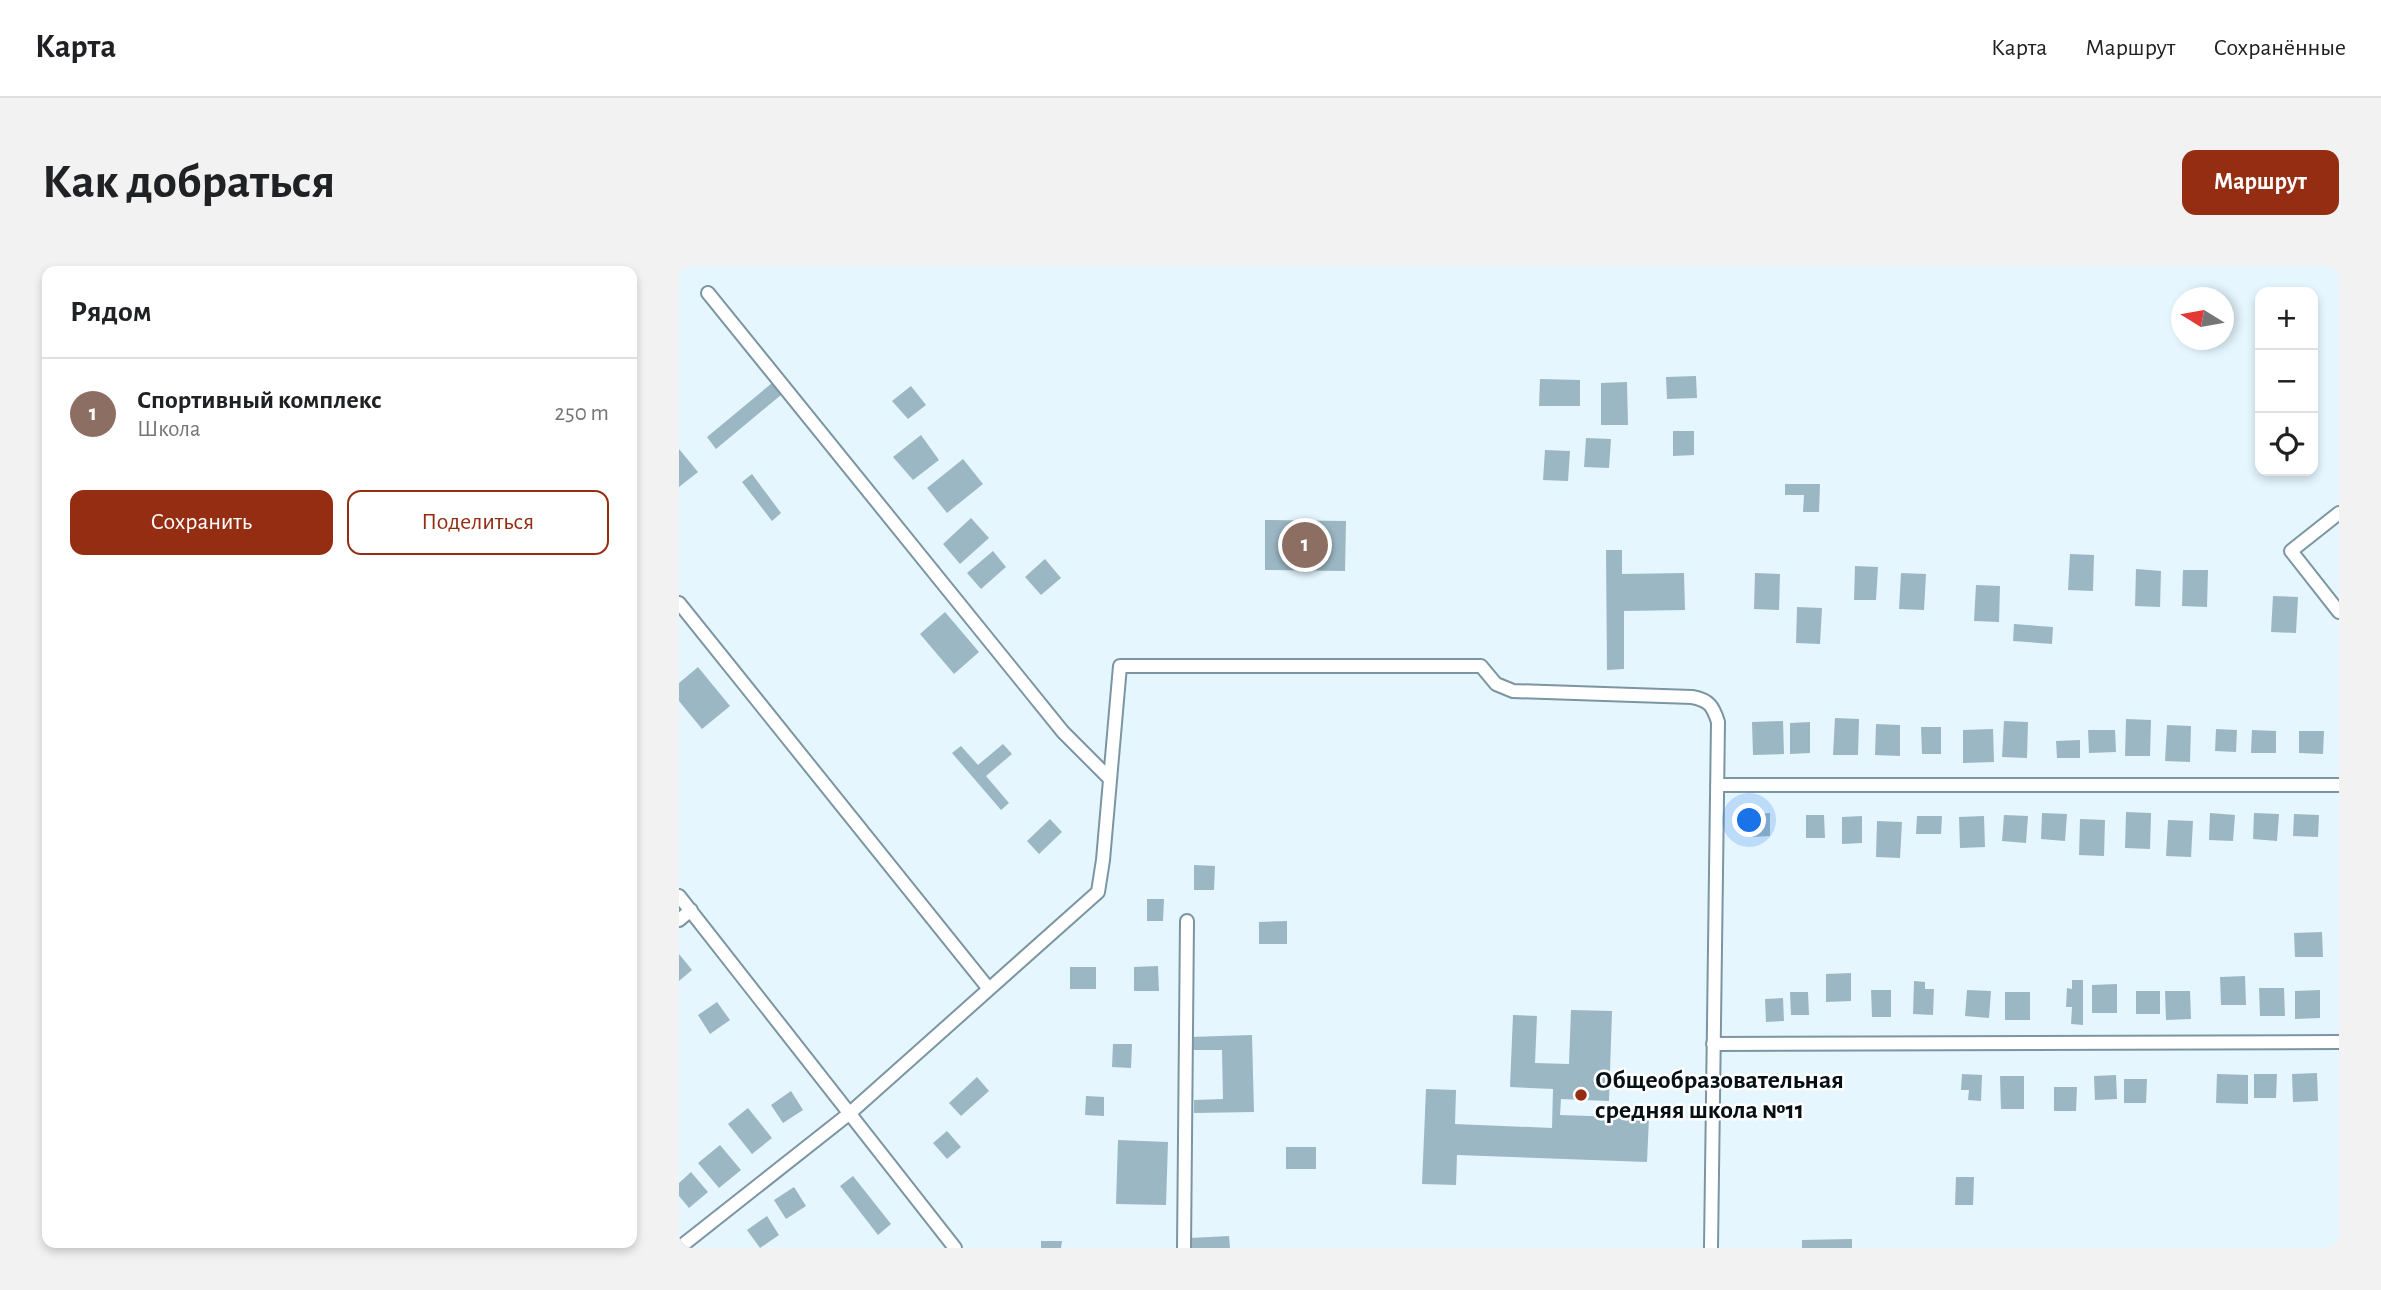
<!DOCTYPE html>
<html lang="ru">
<meta charset="utf-8">
<style>
:root{--surface:#fff;--page:#f2f2f2;--text:#202124;--muted:#757577;--line:#e0e0e0;--accent:#952d12}
body{margin:0;font-family:"Alegreya Sans",sans-serif;background:var(--page);color:var(--text)}
.controls{position:absolute;right:21px;top:21px;display:grid;overflow:hidden;border-radius:14px;box-shadow:0 4px 10px #0003}
.controls button{width:63px;height:63px;display:grid;place-items:center;padding:0;border:0;border-bottom:2px solid var(--line);background:var(--surface);color:var(--text);font:35px sans-serif}
.compass{position:absolute;left:1492px;top:21px;width:63px;height:63px;border-radius:50%;background:var(--surface);box-shadow:0 4px 10px #0003;rotate:281deg}
.you{position:absolute;left:1071px;top:555px;width:24px;height:24px;margin:-18px;border:5px solid #fff;border-radius:50%;background:#1a73e8;box-shadow:0 0 0 10px #1a73e833}
.badge{display:grid;place-items:center;width:46px;height:46px;border-radius:50%;background:var(--accent);color:#fff;font-size:23px;font-weight:700}
.pin{position:absolute;translate:-50% -50%;border:4px solid #fff;box-shadow:0 2px 7px #0006}
.list{margin:0;padding:0;list-style:none}
h2{display:flex;justify-content:space-between;align-items:center;height:91px;margin:0;padding:0 28px;font-size:30px}
h2 small{font-size:23px;font-weight:400;color:var(--muted)}
.list li{display:grid;grid-template-columns:46px 1fr auto;gap:21px;align-items:center;box-sizing:border-box;height:112px;padding:0 28px;border-top:2px solid var(--line)}
.list b{display:block;font-size:26px;white-space:nowrap}
.list p{margin:0;font-size:23px;white-space:nowrap;color:var(--muted)}
.list em{font-size:23px;font-style:normal;color:var(--muted)}
.actions{display:flex;gap:14px;padding:21px 28px}
.actions a{flex:1;padding:16px 0;border:2px solid var(--accent);border-radius:14px;text-align:center;font-size:24px;color:var(--accent)}
.actions .main{background:var(--accent);color:#fff}
.icon{flex:none;width:38px;height:38px;fill:none;stroke:currentColor;stroke-width:2;stroke-linecap:round;stroke-linejoin:round}
.map{position:relative;flex:none;width:1660px;height:982px;overflow:hidden;border-radius:14px}
header{display:flex;align-items:center;gap:42px;box-sizing:border-box;height:98px;padding:0 35px;background:var(--surface);border-bottom:2px solid var(--line)}
header strong{font-size:33px}
nav{display:flex;gap:38px;margin-inline-start:auto;font-size:24px}
.intro{display:flex;align-items:center;justify-content:space-between;box-sizing:border-box;height:168px;padding:0 42px}
h1{margin:0;font-size:49px}
.button{padding:18px 32px;border-radius:14px;background:var(--accent);color:#fff;font-size:24px;font-weight:700}
main{display:flex;gap:42px;padding:0 42px}
aside{flex:1;background:var(--surface);border-radius:14px;box-shadow:0 4px 10px #0003}
.map>svg:first-child{display:block}
.building{fill:#9cb7c4}
.lines{fill:none;stroke-linecap:round;stroke-linejoin:round}
.street-casing{stroke:#7c95a2;stroke-width:16}
.street{stroke:#fff;stroke-width:12}
.poi-dot{fill:#952d12;stroke:#fff;stroke-width:2.5}
.labels{text-anchor:middle;dominant-baseline:central;stroke-width:5;stroke-linejoin:round;paint-order:stroke}
.poi-label{font-size:26px;font-weight:bold;fill:#071115;stroke:#fff;text-anchor:start}
</style>
<header>
<strong>Карта</strong>
<nav><a>Карта</a><a>Маршрут</a><a>Сохранённые</a></nav>
</header>
<div class="intro"><h1>Как добраться</h1><a class="button">Маршрут</a></div>
<main>
<aside>
<h2>Рядом<small></small></h2>
<ul class="list">
<li><span class="badge" style="background:#8d6e63">1</span><div><b>Спортивный комплекс</b><p>Школа</p></div><em>250 m</em></li>
</ul>
<div class="actions"><a class="main">Сохранить</a><a>Поделиться</a></div>
</aside>
<div class="map">
<svg width="1660" height="982" viewBox="0 0 1660 982">
<rect width="100%" height="100%" fill="#e5f6fe"/>
<path class="building" d="M1017 110 1018 132 988 133 987 111Z
M861 113 901 114V140H860Z
M948 116 949 159H922V117Z
M93 117 102 129 37 183 28 171Z
M232 120 247 139 229 153 213 135Z
M994 165H1015V189L994 190Z
M242 169 260 194 234 214 214 191Z
M907 172 932 173 930 202 905 201Z
M0 183 19 206 0 221Z
M866 184 891 185 889 215 864 214Z
M284 193 304 218 268 247 248 222Z
M73 208 102 247 93 255 63 216Z
M1106 218H1141L1140 246H1124L1125 229H1106Z
M292 252 310 272 281 298 264 278Z
M586 254 667 255 666 305 586 304Z
M927 284H943V308L1005 307 1006 344 945 345V403L928 404Z
M314 285 327 301 302 323 288 307Z
M1391 288 1415 289 1414 325 1389 324Z
M366 293 382 312 362 329 346 311Z
M1176 300 1199 301 1197 334H1175Z
M1457 303 1482 305 1481 341 1456 340Z
M1504 304H1529L1528 341 1503 340Z
M1076 307 1101 308 1100 344 1075 343Z
M1222 307 1247 308 1245 344 1220 343Z
M1297 319 1321 320 1320 356 1295 355Z
M1594 330 1619 331 1617 367 1592 366Z
M1118 341 1143 342 1141 378 1117 377Z
M266 346 300 386 275 408 241 368Z
M1335 358 1374 361 1373 378 1334 375Z
M19 401 51 440 23 463 0 435V417Z
M1156 452 1180 453 1179 489H1154Z
M1447 453 1472 454 1471 490H1446Z
M1104 455 1105 488 1074 489 1073 456Z
M1325 455 1349 456 1348 492 1323 491Z
M1131 456V487L1111 488V457Z
M1197 458 1221 459V490L1196 489Z
M1488 459 1512 460 1511 496 1486 495Z
M1242 461H1262V488H1243Z
M1314 463 1315 496 1284 497V464Z
M1537 463 1558 464 1557 486 1536 485Z
M1409 464H1436L1437 486 1410 487Z
M1573 464 1597 465V487H1572Z
M1620 465H1645L1644 488 1620 487Z
M1401 474V492H1378L1377 475Z
M324 478 333 488 307 510 330 537 322 544 273 487 282 480 299 499Z
M1447 546 1472 547 1471 583 1446 582Z
M1091 547V570L1073 571V548Z
M1363 547 1388 548 1386 575 1362 573Z
M1531 547 1556 549 1554 575 1530 574Z
M1575 547 1600 548 1598 575 1574 573Z
M1615 548 1640 549 1639 571 1614 570Z
M1127 549H1145L1146 572H1127Z
M1325 549 1349 550 1347 577 1323 575Z
M1183 550V577L1163 578V551Z
M1238 550H1263L1262 568H1237Z
M1305 550 1306 581 1281 582 1280 551Z
M371 553 383 566 360 588 348 575Z
M1401 553 1426 554 1425 590 1400 589Z
M1489 554 1514 555 1512 591 1487 590Z
M1198 555 1223 556 1221 592 1197 591Z
M515 599 536 600 535 624H515Z
M468 633H485L484 655H468Z
M608 655V678H580V656Z
M1643 666 1644 691H1616L1615 667Z
M0 688 13 704 0 715Z
M479 700 480 725H455V701Z
M391 701H417V723H391Z
M1172 707V735L1147 736V708Z
M1566 710 1567 739H1542L1541 711Z
M1393 714H1404V759L1392 758 1393 741H1387L1388 722 1393 723Z
M1235 715 1246 716V723H1255L1254 749 1234 748Z
M1438 718V747H1413V719Z
M1580 722H1605L1606 750H1581Z
M1192 724H1212V751H1193Z
M1288 724 1312 725 1310 752 1286 750Z
M1641 724V752L1616 753V725Z
M1457 725H1481V748H1457Z
M1486 725H1511L1512 753 1487 754Z
M1111 726H1129L1130 749H1112Z
M1326 726H1351V754H1326Z
M1104 732 1105 755 1087 756 1086 733Z
M38 736 51 754 31 768 19 749Z
M892 744 933 745 930 835 882 833 881 849 970 852 968 896 778 889 777 919 743 918 747 823 777 824 776 858 873 862 874 823 831 821 834 749 858 750 856 797 890 798Z
M573 769 575 846 515 847V834L544 833 543 784H512L511 771Z
M434 778H453L452 802 433 801Z
M1638 807 1639 835 1614 836 1613 808Z
M1283 808 1303 809 1302 835 1289 834 1290 824H1282Z
M1538 808 1569 809V838L1537 837Z
M1575 808H1598L1597 832H1575Z
M1437 809 1438 833 1416 834 1415 810Z
M1321 810H1345V843H1322Z
M298 811 310 825 282 850 270 837Z
M1445 813H1468L1467 837H1445Z
M1375 821H1398L1397 845H1375Z
M112 825 124 844 104 857 92 839Z
M407 830 425 831V850L406 849Z
M69 842 93 872 73 888 49 858Z
M268 865 282 881 268 893 254 877Z
M439 874 489 876 487 939 437 938Z
M41 879 62 904 40 922 19 897Z
M607 881H637V903H607Z
M12 906 29 926 10 942 0 930V917Z
M174 910 212 958 199 969 161 920Z
M1277 911H1295L1294 939H1276Z
M115 921 127 940 107 953 95 934Z
M88 950 100 969 81 982 68 964Z
M550 970 551 982H512L511 972Z
M1173 973V982H1123V974Z
M362 975H383L382 982H362Z"/>
<g class="lines">
<defs>
<path id="street" d="M29 27 384 466 430 512
M1660 247 1612 285 1660 346
M0 337 310 723
M1038 519H1660
M0 630 276 982
M0 654 12 644
M1034 778 1660 776
M0 982 171 847 419 626 424 594 441 400H802L817 418 834 425 1013 431C1030 434 1034 440 1039 456L1032 982
M505 982 508 655"/>
</defs>
<use href="#street" class="street-casing"/>
<use href="#street" class="street"/>
</g>
<circle class="poi-dot" cx="902" cy="829" r="7"/>
<g class="labels">
<g class="poi-label">
<text x="916" y="814">Общеобразовательная<tspan x="916" dy="30">средняя школа №11</tspan></text>
</g>
</g>
</svg>
<div class="controls">
<button>+</button>
<button>−</button>
<button><svg class="icon" aria-label="locate" viewBox="0 0 24 24"><circle cx="12" cy="12" r="6"/><path d="M12 2v4M12 18v4M2 12h4M18 12h4"/></svg></button>
</div>
<svg class="compass" viewBox="-18 -18 36 36"><path d="M0-13l5 13h-10z" fill="#e53935"/><path d="M0 13l5-13h-10z" fill="#757577"/></svg>
<div class="you"></div>
<div class="pin badge" style="left:626px;top:279px;background:#8d6e63">1</div>
</div>
</main>
